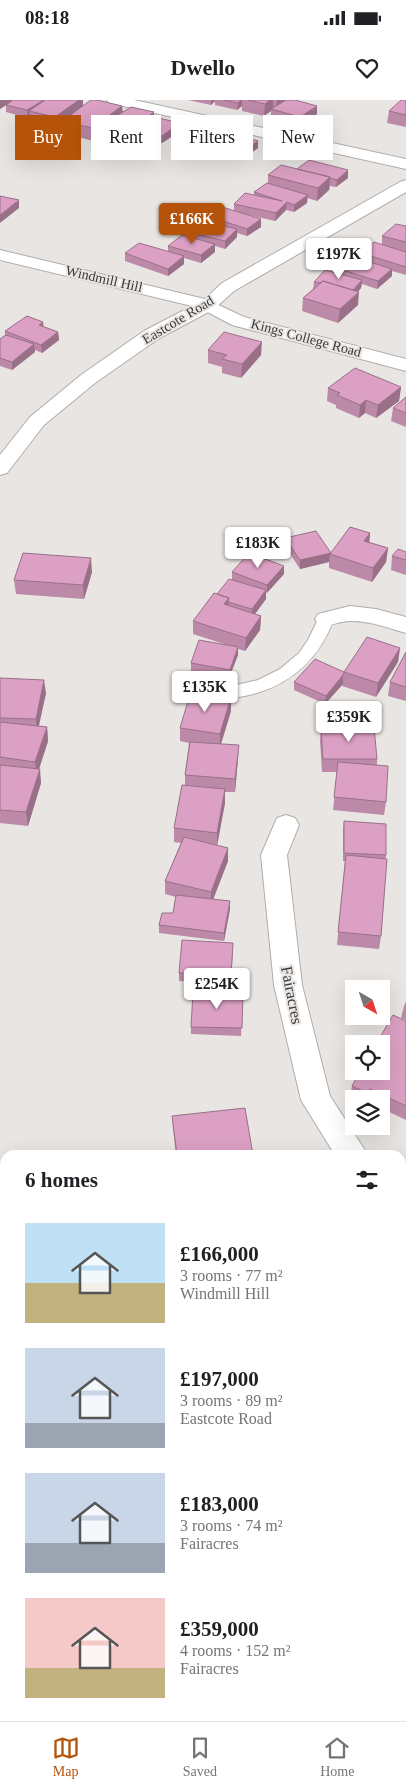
<!DOCTYPE html>
<meta charset="utf-8">
<style>
:root{--surface:#fff;--page:#f6f6f6;--text:#202124;--muted:#757577;--line:#e0e0e0;--accent:#b45309}
body{margin:0;font-family:Georgia,serif;background:var(--page);color:var(--text);height:100vh;display:flex;flex-direction:column;font-size:19px;white-space:nowrap}
*{box-sizing:border-box;margin:0}
p{font-size:16px;color:var(--muted)}
.icon{flex:none;width:28px;height:28px;fill:none;stroke:currentColor;stroke-width:2;stroke-linecap:round;stroke-linejoin:round}
.map{position:relative;flex:1;overflow:hidden}
.side{position:absolute;left:0px;top:1050px;width:406px;height:571px;display:flex;flex-direction:column;background:var(--surface);border-radius:15px 15px 0 0;box-shadow:0 5px 20px #0002}
.side>*{flex:none}
.banner{position:absolute;left:15px;top:15px;width:376px;height:45px;display:flex;gap:10px}
.needle{width:32px;rotate:141deg}
.buttons{position:absolute;left:345px;top:880px;display:grid;gap:10px}
.buttons a{display:grid;place-items:center;width:45px;height:45px;border-radius:0px;background:var(--surface);box-shadow:0 5px 20px #0002;font-size:25px}
.price{position:absolute;translate:-50% -42px;padding:0 11px;border-radius:5px;background:#fff;color:#222;font-size:16px;line-height:32px;filter:drop-shadow(0 1px 2px #0008)}
.price::after{content:'';position:absolute;left:50%;top:30px;width:15px;height:11px;margin-left:-8px;background:inherit;clip-path:polygon(0 0,100% 0,50% 100%)}
.price.on{background:var(--accent);color:#fff}
ul{padding:0;list-style:none}
li{display:flex;align-items:center;gap:15px;height:125px;padding:0 25px}
li span{display:grid;place-items:center;flex:none;width:140px;height:100px;border-radius:0px;color:#555}
li>.icon{margin-inline-start:auto}
span .icon{width:60px;height:60px;fill:#fffc;stroke-width:1}
li b{font-size:21px}
h2{display:flex;justify-content:space-between;align-items:center;height:60px;padding:0 25px;font-size:21px}
.tag{padding:0 18px;border-radius:0px;background:var(--surface);box-shadow:0 5px 20px #0002;font-size:18px;line-height:45px}
.tag.on{background:var(--accent);color:#fff}
.status{display:flex;justify-content:space-between;align-items:center;height:35px;padding:0 25px;background:var(--surface);direction:ltr}
.status svg{height:14px;fill:currentColor}
header{display:flex;justify-content:space-between;align-items:center;height:65px;padding:0 25px;background:var(--surface);font-size:22px;font-weight:800}
.tab-bar{display:flex;justify-content:space-around;align-items:center;height:70px;border-top:1px solid var(--line);background:var(--surface);font-size:14px;color:var(--muted)}
.tab-bar a{display:grid;justify-items:center;gap:2px}
.tab-bar .on{color:var(--accent)}
.map>svg:first-child{display:block}
</style>
<div class="status"><b>08:18</b><svg viewBox="0 0 49 12"><path d="M0 12V9h3v3zM5 12V6h3v6zM10 12V3h3v9zM15 12V0h3v12zM26 1h20v11H26zM47 4h2v5h-2z"/></svg></div>
<header><svg class="icon" aria-label="back" viewBox="0 0 24 24"><path d="M15 5l-7 7 7 7"/></svg>Dwello<svg class="icon" aria-label="heart" viewBox="0 0 24 24"><path d="M12 20l-8-8c-3-5 5-10 8-4 3-6 11-1 8 4z"/></svg></header>
<div class="map">
<svg width="406" height="1621" viewBox="0 0 406 1621">
<rect width="100%" height="100%" fill="#e8e5e2"/>
<g fill="none" stroke-linecap="round" stroke-linejoin="round">
<g stroke="#b0adab" stroke-width="2">
<path id="lane" d="M326,514L332,515L334,519C320,556 296,581 257,593C246,596 234,599 223,596L220,592L223,588L258,580L280,569L299,553L308,540L320,515Z"/>
</g>
<g stroke="#b0adab" stroke-width="2">
<path id="street" d="M107,0H134L406,59V69L114,4L109,3Z
M208,200L244,217L406,259V271L232,225L202,209L199,205L202,201Z
M350,506L376,509L406,517V533C388,528 371,521 352,521C340,520 330,528 318,524L315,519L318,514Z
M286,715L295,718L299,725L287,755L302,885L330,996L368,1055H335L301,1000L274,885L261,755L277,718Z
M401,1089H406V1119L401,1118Z"/>
</g>
<g stroke="#b0adab" stroke-width="2">
<path id="secondary" d="M406,80V92L234,191L214,209L158,239L95,283L44,325L7,373L0,375V355L30,317L81,275L144,231L192,206L0,160V150L205,199L222,183L400,82Z"/>
</g>
<use href="#lane" fill="#fff" fill-rule="evenodd"/>
<use href="#street" fill="#fff" fill-rule="evenodd"/>
<use href="#secondary" fill="#fff" fill-rule="evenodd"/>
</g>
<path fill="#bc8aa8" d="M0,0H83V6H122L123,12H154V21L180,23V31L162,43L141,37V35L130,43L112,38L105,44L96,41V38L93,41L63,33L62,25L56,29L30,23V17L28,18L6,12V5L0,9Z
M188,0H295L317,14L300,25L271,16V11L264,16L242,11V6L237,10L215,5V1L211,5Z
M406,0V27L387,23L389,11Z
M220,31V39L201,54L174,48V40Z
M214,44L258,48L241,60L214,52Z
M297,69L348,78L336,87L330,86L329,90L317,101L307,98V103L294,112L286,110L275,121L244,114L261,127L247,136L237,133V137L225,149L215,146V152L201,163L184,158V164L168,176L125,161V153L168,152V146L192,137V133L205,122V115L234,110V104L254,95V92L268,83V75Z
M406,126V175L392,171V176L377,189L362,184L361,188L358,192V205L338,223L302,211L303,198L313,189L314,182L336,173V168L360,159L361,153L382,145V136Z
M44,227L58,232L59,240L42,253L35,250V252L12,270L0,266V239L5,235V231Z
M208,250L261,255L241,278L222,273V267L208,263Z
M401,287L399,301L376,318L365,313L359,318L336,308V305L327,301L328,288Z
M406,297V327L391,321L393,308Z
M370,433L369,442L388,448L386,462L372,482L329,468V462L300,469L285,446V438L331,453Z
M406,452V475L391,470L392,456Z
M284,466V474L266,493V499L255,514L261,516L260,530L245,551L238,549V555L229,578L191,571V563L224,544L193,534V521L217,494L232,479V472Z
M92,472L84,499L16,494L14,480Z
M400,548L398,562L376,597L342,586L343,584L325,604L294,590V582L344,572Z
M406,552V601L388,596L390,582Z
M0,578L46,593L39,626L47,627L48,641L39,669L41,683L28,726L0,723Z
M231,611L221,644L238,659L235,692H225V703L217,745L228,761L213,799L230,801V809L224,841L159,833V825L173,813L176,797L165,794V781L181,743L174,742V728L185,685V675L189,643L180,641V628Z
M321,627L377,659V665L386,702L384,715L333,710L337,672H322L320,641Z
M344,721L386,755L381,836L379,849L337,845L345,761H343V729Z
M233,850L231,883L179,881V873Z
M243,893L241,936L191,934V927Z
M406,901V920L401,918L404,906Z
M406,921V1020L381,1008V999H354V1000L350,998L352,986Z
M172,1016L253,1055H176L173,1028Z
M5,1395V1486L0,1483V1403Z"/>
<path fill="#997088" d="M0,0H14L0,9Z
M44,0L52,2L29,11L30,17L28,18L27,10Z
M79,0H83V10L62,21V25L56,29L55,17Z
M211,0H215V1L211,5Z
M241,0H242V6L237,10L238,3Z
M270,0H273V9H271V11L264,16L265,4Z
M277,0H292L276,11Z
M122,6L123,18L112,27V38L105,44L104,31L95,29L96,38L93,41L92,28Z
M317,6V14L300,25V17Z
M154,12V25L140,30L141,35L130,43L129,30Z
M180,23V31L162,43V36Z
M220,31V39L201,54V47Z
M258,41V48L241,60V53Z
M348,70V78L336,87L337,80Z
M330,77L329,90L317,101L318,88Z
M308,95L307,103L294,112V105Z
M19,100V108L0,123V115Z
M287,102L286,110L275,121L276,113Z
M261,119V127L247,136V129Z
M237,129V137L225,149V141Z
M215,144V152L201,163V155Z
M184,156V164L168,176V169Z
M392,169V176L377,189L378,181Z
M362,180L361,188L350,200L351,192Z
M359,192L358,205L338,223L340,209Z
M43,222L44,230L39,225Z
M58,232L59,240L42,253L41,245Z
M262,242L261,255L241,278L242,264Z
M34,244L35,252L12,270V262Z
M401,287L399,301L376,318L378,305Z
M366,300L365,313L359,318L360,305Z
M370,433L369,447L364,441Z
M388,448L386,462L372,482L373,468Z
M331,453L330,454L329,462L300,469V460Z
M91,458L92,472L84,499L83,485Z
M284,466V474L267,493V485Z
M266,490V499L252,518V509Z
M229,498L228,512L224,504Z
M261,516L260,530L245,551L246,538Z
M238,547V555L229,578L230,570Z
M400,548L398,562L376,597L378,583Z
M343,575V584L325,604L326,596Z
M44,580L46,593L37,633L36,619Z
M231,597V611L220,647V634Z
M47,627L48,641L37,675L35,662Z
M239,645L238,659L235,692V679Z
M40,669L41,683L28,726L26,712Z
M225,689V703L217,746V733Z
M228,748V761L211,805V792Z
M230,801V809L224,841V833Z
M370,989L368,999H367V993Z
M5,1288V1302L0,1310V1296Z
M5,1331V1346L0,1356V1341Z"/>
<path fill="#dba0c3" stroke="#997088" d="M13,0H44L27,10L6,5Z
M45,0H79L55,17L29,11Z
M91,0H97L122,6L92,28L62,21Z
M224,0H241L238,3Z
M248,0H270L265,4Z
M286,0H295L317,6L300,17L271,9Z
M401,0H406V15L389,11Z
M131,7L154,12L129,30L112,26L104,31L95,29Z
M159,18L180,23L162,36L140,30Z
M193,25L220,31L201,47L174,40Z
M231,33L258,41L241,53L214,44Z
M309,60L348,70L337,80L330,78V77L297,69Z
M281,65L330,77L318,88L268,75Z
M267,83L308,95L294,105L287,102L276,113L234,104L245,93L282,101L254,92Z
M0,96L19,100L0,115Z
M219,106L261,119L247,129L205,115Z
M205,122L237,129L225,141L192,133Z
M396,124L406,126V142L382,136Z
M182,135L215,144L201,155L168,146Z
M374,142L406,152V167L361,153Z
M139,143L184,156L168,169L125,153Z
M351,156L392,169L378,181L336,168Z
M325,170L362,180L353,190L323,181L320,183L314,182Z
M323,181L359,192L340,209L303,198Z
M27,216L43,222L39,225L58,232L41,245L5,231Z
M224,232L262,242L242,264L222,259L227,255L208,250Z
M6,235L34,244L12,262L0,258V239Z
M355,268L401,287L378,305L366,300L360,305L337,295L340,293L328,288Z
M406,297V313L393,308Z
M350,427L370,433L364,441L388,448L373,468L330,454Z
M316,431L331,453L300,460L285,438Z
M398,449L406,452V460L392,456Z
M23,453L91,458L83,485L14,480Z
M249,453L284,466L267,485L232,472Z
M229,479L266,490L252,509L228,502L229,498L217,494Z
M214,493L229,498L224,504L261,516L246,538L193,521Z
M367,537L400,548L378,583L344,572Z
M199,540L238,547L230,570L191,563Z
M406,552V587L390,582Z
M315,559L344,572L343,575L326,596L294,582Z
M0,578L44,580L36,619L0,618Z
M191,591L231,597L220,634L180,628Z
M0,622L47,627L35,662L0,657Z
M321,627H374L377,659H323Z
M190,642L239,645L235,679L185,675Z
M338,662L388,666L386,702L334,697Z
M0,665L40,669L26,712L0,710Z
M182,685L225,689L217,733L174,728Z
M344,721L386,724V755L344,753Z
M184,737L228,748L211,792L165,781Z
M346,755L387,759L381,836L338,832Z
M176,795L230,801L224,833L159,825L162,813H173Z
M182,840L233,843L231,875L179,873Z
M193,892L243,893L242,928L191,927Z
M393,915L406,921V1006L370,989L367,993L352,986L360,971H381V944H376Z
M245,1008L253,1055H177L172,1016Z
M0,1213L5,1215V1288L0,1296Z
M0,1327L5,1329V1331L0,1341Z
M4,1395H5V1480L0,1477V1403Z"/>
<g text-anchor="middle" dominant-baseline="central" stroke-width="4" stroke-linejoin="round" paint-order="stroke">
<g font-size="14" fill="#3a3938" stroke="#e8e5e2">
<text transform="translate(104 179) rotate(13)">Windmill Hill</text>
<text transform="translate(178 220) rotate(-31)">Eastcote Road</text>
<text transform="translate(306 238) rotate(15)">Kings College Road</text>
</g>
<g font-size="16" fill="#3a3938" stroke="#e8e5e2">
<text transform="translate(292 895) rotate(79)">Fairacres</text>
</g>
</g>
</svg>
<div class="buttons">
<a><svg class="needle" viewBox="-14 -14 28 28"><path d="M0-13l5 13h-10z" fill="#e53935"/><path d="M0 13l5-13h-10z" fill="#757577"/></svg></a>
<a><svg class="icon" aria-label="locate" viewBox="0 0 24 24"><circle cx="12" cy="12" r="6"/><path d="M12 2v4M12 18v4M2 12h4M18 12h4"/></svg></a>
<a><svg class="icon" aria-label="layers" viewBox="0 0 24 24"><path d="M12 4l9 5-9 5-9-5zM3 14l9 5 9-5"/></svg></a>
</div>
<b class="price on" style="left:192px;top:145px">£166K</b>
<b class="price" style="left:339px;top:180px">£197K</b>
<b class="price" style="left:258px;top:469px">£183K</b>
<b class="price" style="left:205px;top:613px">£135K</b>
<b class="price" style="left:349px;top:643px">£359K</b>
<b class="price" style="left:217px;top:910px">£254K</b>
<div class="banner">
<a class="tag on">Buy</a>
<a class="tag">Rent</a>
<a class="tag">Filters</a>
<a class="tag">New</a>
</div>
<section class="side">
<h2>6 homes<svg class="icon" aria-label="filters" viewBox="0 0 24 24"><path d="M4 7h16M4 17h16"/><circle cx="9" cy="7" r="2"/><circle cx="15" cy="17" r="2"/></svg></h2>
<ul>
<li><span style="background:linear-gradient(#bfe0f5 60%,#c2b280 0)"><svg class="icon" aria-label="home" viewBox="0 0 24 24"><path d="M3 11l9-7 9 7M6 9v11h12V9"/></svg></span><div><b>£166,000</b><p>3 rooms · 77 m²</p><p>Windmill Hill</p></div></li>
<li><span style="background:linear-gradient(#c9d6e8 75%,#9aa5b1 0)"><svg class="icon" aria-label="home" viewBox="0 0 24 24"><path d="M3 11l9-7 9 7M6 9v11h12V9"/></svg></span><div><b>£197,000</b><p>3 rooms · 89 m²</p><p>Eastcote Road</p></div></li>
<li><span style="background:linear-gradient(#c9d6e8 70%,#9aa5b1 0)"><svg class="icon" aria-label="home" viewBox="0 0 24 24"><path d="M3 11l9-7 9 7M6 9v11h12V9"/></svg></span><div><b>£183,000</b><p>3 rooms · 74 m²</p><p>Fairacres</p></div></li>
<li><span style="background:linear-gradient(#f6c9c9 70%,#c2b280 0)"><svg class="icon" aria-label="home" viewBox="0 0 24 24"><path d="M3 11l9-7 9 7M6 9v11h12V9"/></svg></span><div><b>£359,000</b><p>4 rooms · 152 m²</p><p>Fairacres</p></div></li>
</ul>
</section>
</div>
<nav class="tab-bar">
<a class="on"><svg class="icon" aria-label="map" viewBox="0 0 24 24"><path d="M3 6l6-2 6 2 6-2v14l-6 2-6-2-6 2zM9 4v14M15 6v14"/></svg>Map</a>
<a><svg class="icon" aria-label="saved" viewBox="0 0 24 24"><path d="M7 4h10v16l-5-4-5 4z"/></svg>Saved</a>
<a><svg class="icon" aria-label="home" viewBox="0 0 24 24"><path d="M3 11l9-7 9 7M6 9v11h12V9"/></svg>Home</a>
</nav>
